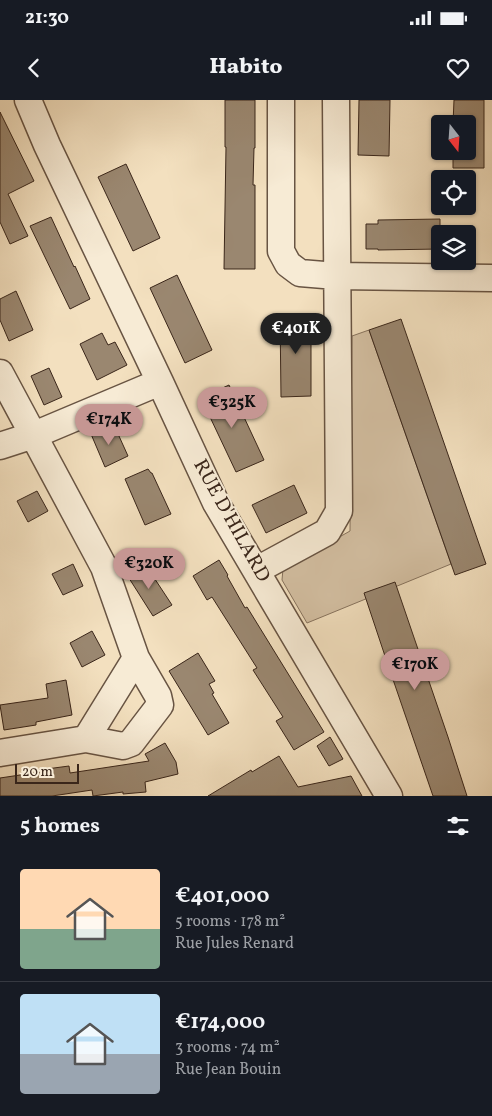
<!DOCTYPE html>
<meta charset="utf-8">
<style>
:root{--surface:#171b24;--page:#20242c;--text:#f1f3f6;--muted:#9ea1a6;--line:#363941;--accent:#c59692}
body{margin:0;font-family:Vollkorn,serif;background:var(--page);color:var(--text);height:100vh;display:flex;flex-direction:column;font-size:19px;white-space:nowrap}
*{box-sizing:border-box;margin:0}
p{font-size:16px;color:var(--muted)}
.icon{flex:none;width:28px;height:28px;fill:none;stroke:currentColor;stroke-width:2;stroke-linecap:round;stroke-linejoin:round}
.map{position:relative;height:696px;overflow:hidden}
.panel{display:flex;flex-direction:column;background:var(--surface);flex:1}
.panel>*{flex:none}
.needle{width:32px;rotate:163deg}
.buttons{position:absolute;left:431px;top:15px;display:grid;gap:10px}
.buttons a{display:grid;place-items:center;width:45px;height:45px;border-radius:5px;background:var(--surface);box-shadow:0 1px 4px #0004;font-size:25px}
.scale{position:absolute;left:15px;bottom:12px;width:64px;box-sizing:border-box;padding-left:5px;border:2px solid #3a261a;border-top:0;font-size:14px;line-height:18px;white-space:nowrap;color:#3a261a;-webkit-text-stroke:4px #f7ebd5;paint-order:stroke}
.price{position:absolute;translate:-50% -42px;padding:0 11px;border-radius:18px;background:var(--accent);color:#111;font-size:16px;line-height:32px;filter:drop-shadow(0 1px 2px #0008)}
.price::after{content:'';position:absolute;left:50%;top:30px;width:15px;height:11px;margin-left:-8px;background:inherit;clip-path:polygon(0 0,100% 0,50% 100%)}
.price.on{background:#222;color:#fff}
ul{padding:0;list-style:none}
li{display:flex;align-items:center;gap:15px;height:125px;padding:0 20px}
li+li{border-top:1px solid var(--line)}
li span{display:grid;place-items:center;flex:none;width:140px;height:100px;border-radius:5px;color:#555}
li>.icon{margin-inline-start:auto}
span .icon{width:60px;height:60px;fill:#fffc;stroke-width:1}
li b{font-size:21px}
h2{display:flex;justify-content:space-between;align-items:center;height:60px;padding:0 20px;font-size:21px}
.status{display:flex;justify-content:space-between;align-items:center;height:35px;padding:0 25px;background:var(--surface);direction:ltr}
.status svg{height:14px;fill:currentColor}
header{display:flex;justify-content:space-between;align-items:center;height:65px;padding:0 20px;background:var(--surface);font-size:22px;font-weight:800}
.map>svg:first-child{display:block}
</style>
<div class="status"><b>21:30</b><svg viewBox="0 0 49 12"><path d="M0 12V9h3v3zM5 12V6h3v6zM10 12V3h3v9zM15 12V0h3v12zM26 1h20v11H26zM47 4h2v5h-2z"/></svg></div>
<header><svg class="icon" aria-label="back" viewBox="0 0 24 24"><path d="M15 5l-7 7 7 7"/></svg>Habito<svg class="icon" aria-label="heart" viewBox="0 0 24 24"><path d="M12 20l-8-8c-3-5 5-10 8-4 3-6 11-1 8 4z"/></svg></header>
<div class="map">
<svg width="492" height="696" viewBox="0 0 492 696">
<rect width="100%" height="100%" fill="#f3e0bf"/>
<filter id="stains"><feTurbulence type="fractalNoise" baseFrequency=".004" numOctaves="4"/><feColorMatrix values="0 0 0 0 .2 0 0 0 0 .09 0 0 0 0 .02 0 0 0 .5 -.17"/></filter>
<radialGradient id="worn" r=".72"><stop offset=".6" stop-color="#630" stop-opacity="0"/><stop offset="1" stop-color="#630" stop-opacity=".3"/></radialGradient>
<path fill="#d4c0a3" stroke="#87735e" d="M369,230L451,464L307,523L282,480L283,469L350,431L352,236Z"/>
<path fill="#9a8770" stroke="#3a261a" d="M225,0H255V48H254L253,85H255V169H224L226,47H225Z
M359,0H390L389,56L358,55Z
M454,0H484V68H453V51H468V24H453Z
M0,12L34,81L8,94L28,136L10,144L0,122Z
M126,64L160,138L133,151L98,77Z
M51,117L74,167L75,166L90,199L70,209L30,126Z
M440,119V149L378,150V149H366V124H378V120Z
M177,175L212,250L185,263L150,188Z
M16,191L33,230L9,241L0,220V199Z
M280,214H311V296L281,297Z
M401,219L486,464L455,475L369,230Z
M102,233L108,245L115,242L127,265L97,280L80,244Z
M49,268L62,297L44,305L31,276Z
M229,285L264,360L236,372L201,298Z
M114,325L128,356L105,367L91,334Z
M148,369L151,373H152L171,414L145,425L125,379Z
M294,385L307,413L266,433L252,405Z
M37,391L48,411L28,422L17,401Z
M219,460L228,475L227,476L245,508L247,507L324,632L294,650L276,621L283,617L253,570L257,568L212,497L207,500L193,476Z
M73,464L83,486L63,495L52,474Z
M145,464L172,505L153,516L127,475Z
M395,482L448,637L467,696H433L387,562L364,493Z
M92,531L105,555L82,567L70,543Z
M198,553L215,581L209,584L214,593L212,594L229,623L208,635L169,571Z
M66,580L72,615L36,622V625L4,630L0,605L48,598L46,584Z
M330,637L343,659L329,666L317,646Z
M165,643L176,662L178,674L145,682L146,692L123,694V692L93,696L92,690L52,696H0V678L40,672L39,670L69,666L70,673L149,661L145,654Z
M279,656L298,687L351,676L362,696H208L251,670L252,672Z"/>
<g fill="none" stroke-linecap="round" stroke-linejoin="round">
<g stroke="#685443" stroke-width="29">
<path id="minor" d="M28,0L47,45L160,282L216,403L389,696
M281,0V151L288,164L300,173L336,176L492,178
M0,273L104,467L136,558L158,596L160,605L131,643L123,646L86,639L136,558
M0,346L34,335L160,282
M257,470L327,432L339,411L336,0
M0,653L86,639"/>
</g>
<use href="#minor" stroke="#f7ebd5" stroke-width="26"/>
</g>
<g text-anchor="middle" dominant-baseline="central" stroke-width="4" stroke-linejoin="round" paint-order="stroke">
<g font-size="20" fill="#3a261a" stroke="#f7ebd5">
<text transform="translate(231 421) rotate(61)">RUE D'HILARD</text>
</g>
</g>
<rect width="100%" height="100%" filter="url(#stains)"/>
<rect width="100%" height="100%" fill="url(#worn)"/>
</svg>
<div class="buttons">
<a><svg class="needle" viewBox="-14 -14 28 28"><path d="M0-13l5 13h-10z" fill="#e53935"/><path d="M0 13l5-13h-10z" fill="#9ea1a6"/></svg></a>
<a><svg class="icon" aria-label="locate" viewBox="0 0 24 24"><circle cx="12" cy="12" r="6"/><path d="M12 2v4M12 18v4M2 12h4M18 12h4"/></svg></a>
<a><svg class="icon" aria-label="layers" viewBox="0 0 24 24"><path d="M12 4l9 5-9 5-9-5zM3 14l9 5 9-5"/></svg></a>
</div>
<div class="scale">20 m</div>
<b class="price on" style="left:296px;top:255px">€401K</b>
<b class="price" style="left:232px;top:329px">€325K</b>
<b class="price" style="left:109px;top:346px">€174K</b>
<b class="price" style="left:149px;top:490px">€320K</b>
<b class="price" style="left:415px;top:591px">€170K</b>
</div>
<section class="panel">
<h2>5 homes<svg class="icon" aria-label="filters" viewBox="0 0 24 24"><path d="M4 7h16M4 17h16"/><circle cx="9" cy="7" r="2"/><circle cx="15" cy="17" r="2"/></svg></h2>
<ul>
<li><span style="background:linear-gradient(#ffd9b3 60%,#7fa58c 0)"><svg class="icon" aria-label="home" viewBox="0 0 24 24"><path d="M3 11l9-7 9 7M6 9v11h12V9"/></svg></span><div><b>€401,000</b><p>5 rooms · 178 m²</p><p>Rue Jules Renard</p></div></li>
<li><span style="background:linear-gradient(#bfe0f5 60%,#9aa5b1 0)"><svg class="icon" aria-label="home" viewBox="0 0 24 24"><path d="M3 11l9-7 9 7M6 9v11h12V9"/></svg></span><div><b>€174,000</b><p>3 rooms · 74 m²</p><p>Rue Jean Bouin</p></div></li>
</ul>
</section>
